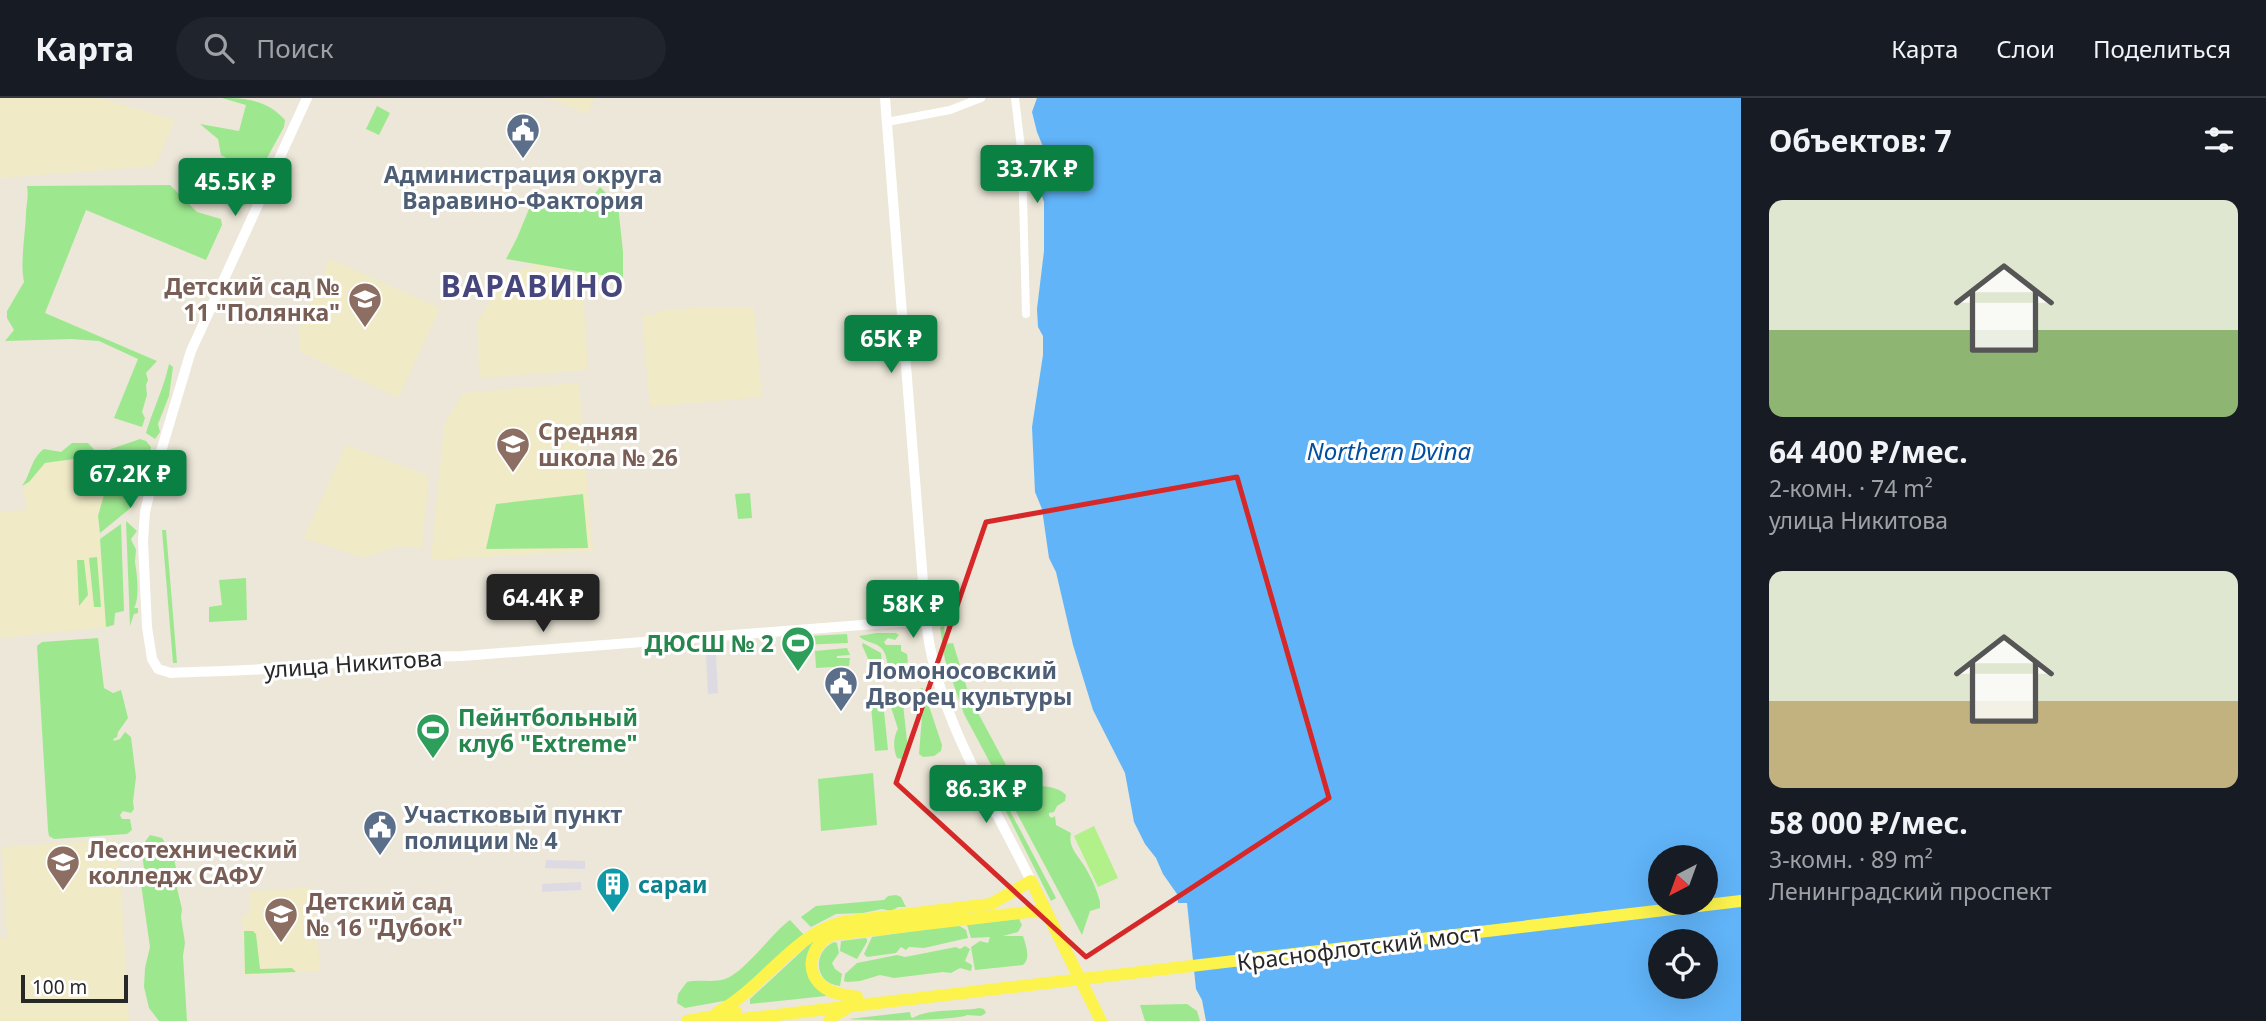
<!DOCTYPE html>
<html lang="ru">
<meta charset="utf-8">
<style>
:root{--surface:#171b24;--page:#20242c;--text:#f1f3f6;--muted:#9ea1a6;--line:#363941;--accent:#0b8043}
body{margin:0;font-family:"Noto Sans",sans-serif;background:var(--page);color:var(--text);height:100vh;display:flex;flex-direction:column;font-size:26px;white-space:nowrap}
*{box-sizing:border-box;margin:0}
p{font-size:23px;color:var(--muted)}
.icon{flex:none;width:38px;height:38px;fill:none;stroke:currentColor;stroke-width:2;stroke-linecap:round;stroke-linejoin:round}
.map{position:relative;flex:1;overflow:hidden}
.side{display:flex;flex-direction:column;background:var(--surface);width:525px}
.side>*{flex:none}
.needle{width:46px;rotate:221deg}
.fabs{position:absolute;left:1648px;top:747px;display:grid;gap:14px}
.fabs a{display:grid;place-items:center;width:70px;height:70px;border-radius:50%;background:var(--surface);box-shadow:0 7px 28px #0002;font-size:35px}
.scale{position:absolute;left:21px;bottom:18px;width:107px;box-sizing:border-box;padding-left:7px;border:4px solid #282828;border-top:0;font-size:19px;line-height:24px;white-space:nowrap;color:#282828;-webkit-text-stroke:5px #fff;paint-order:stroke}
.price{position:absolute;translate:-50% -60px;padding:0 16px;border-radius:7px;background:var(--accent);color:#fff;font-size:23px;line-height:46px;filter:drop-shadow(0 2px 4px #0008)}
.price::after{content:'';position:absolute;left:50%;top:42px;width:21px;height:16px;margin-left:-10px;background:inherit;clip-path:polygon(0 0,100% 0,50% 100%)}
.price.active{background:#222;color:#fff}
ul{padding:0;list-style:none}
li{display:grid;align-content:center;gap:14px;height:371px;padding:0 28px}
li span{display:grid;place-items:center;height:217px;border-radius:14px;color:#555}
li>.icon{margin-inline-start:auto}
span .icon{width:126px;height:126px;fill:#fffc;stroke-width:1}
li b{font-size:30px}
h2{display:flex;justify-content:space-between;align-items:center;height:84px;padding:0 28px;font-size:30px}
header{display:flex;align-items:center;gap:42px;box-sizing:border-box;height:98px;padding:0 35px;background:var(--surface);border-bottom:2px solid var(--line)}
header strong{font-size:33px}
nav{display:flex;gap:38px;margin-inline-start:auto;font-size:24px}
.search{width:490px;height:63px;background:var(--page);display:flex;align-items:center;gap:18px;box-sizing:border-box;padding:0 24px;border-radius:38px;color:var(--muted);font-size:26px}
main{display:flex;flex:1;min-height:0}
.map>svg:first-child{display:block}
</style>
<header>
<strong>Карта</strong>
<div class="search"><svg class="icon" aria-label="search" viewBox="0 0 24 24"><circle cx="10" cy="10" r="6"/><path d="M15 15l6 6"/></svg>Поиск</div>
<nav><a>Карта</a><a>Слои</a><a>Поделиться</a></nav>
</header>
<main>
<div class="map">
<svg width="1741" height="923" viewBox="0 0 1741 923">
<rect width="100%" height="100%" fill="#ece7d8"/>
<path fill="#dedae4" d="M706,557H716L718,595L708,596Z
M546,762L585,763V771L545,770Z
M581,784V792L542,794V786Z"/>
<path fill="#f0eac6" d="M0,0H99L175,22L155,68L0,80Z
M549,0H595L587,16Z
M561,156L570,178L582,180L588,272L479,280L478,222L509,177Z
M330,161L440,210L398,300L299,253V228Z
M754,209L762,299L650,309L642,218H655L656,213L692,210Z
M579,285L593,453L431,462L444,327L463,295Z
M346,347L429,378L422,451L396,448L364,460L304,440Z
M105,360L106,386L98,418L106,529L0,540V414L27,412L23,390L40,364Z
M118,742L129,923H0V840L7,839L2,749Z
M314,789L320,873L244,878L242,818L250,816L249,794Z"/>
<path fill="#9de88f" d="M222,0C247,0 267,2 285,22L284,29L262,69C249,75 233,63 221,57L218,41L200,26L239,33L246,7Z
M377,8L390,15L379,37L366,31Z
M227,71H235L254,80L257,90L249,105L239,109L219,100C213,89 217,78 227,71Z
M170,87L197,114L221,121L222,127L206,162L86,112L45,215L157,263L146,275L148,282L146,287L147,297L142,314L145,320L142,329L114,320L138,261L99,243L71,241L5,243L14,232L7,220V213L24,184C20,165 25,138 26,117C26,106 29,99 27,88Z
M600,89L618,107L623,154V181L506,161L517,140L536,94L580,115Z
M169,266L173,269L169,298L158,326L160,334L155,341L146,335C153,311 164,290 169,266Z
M140,341L146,343L151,349L150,356L146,362L141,355L135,361L106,364L95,358L45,365L29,384L22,388C31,376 31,360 44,351L61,354L72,345H88L98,356L102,357L111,351Z
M114,366L140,367L143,369L139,390L111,368Z
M111,372L137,392L133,408L100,435L98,418Z
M750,395L752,420L738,421L735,396Z
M583,396L588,450L486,451L496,406Z
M126,423L137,433L131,441C132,445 135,448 136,452C136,453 135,463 135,464C137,476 140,500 134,510H138V515L134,516L130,528Z
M121,426L124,513L115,515L114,527L106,529L100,441Z
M162,432H166L177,565H173Z
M97,459L101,509H94L89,460Z
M77,462H84L88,497L79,508Z
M246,480L247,522L209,524V509L222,507L219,482Z
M944,528L946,546L953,545L970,600L1020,693C1029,685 1057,687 1066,697L1065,703L1057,708L1054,714L1049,715V718L1052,720L1055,718L1056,727L1071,735C1068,748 1076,755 1083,766C1090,776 1097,792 1100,804V810L1090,813L1082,837L964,616L945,562L940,529Z
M877,535H896L899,537L895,542L888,540L884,544L886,547H901V553L907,556L908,564L901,568L900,576L895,577C885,570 889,561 883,552C877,543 866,546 859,538Z
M847,536L848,545L800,547V554H795L791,551V539Z
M98,540L104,590L113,595L121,592L128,620L118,634L117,639L113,641L114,643L120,641L125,634L131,639L136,679L133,704L134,711L131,715L123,713L120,717L122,721H130L132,732L127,736L54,741L49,738L48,732L37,548L42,544Z
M863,545L881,555L883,580H874L868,575L869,563L862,547Z
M847,550L850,557L837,558V560H850L849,568L816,570L815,553Z
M923,590L942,647L941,653L934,658L923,659L919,656L923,605L919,591Z
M893,599L901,601L903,606L908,652L902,661L897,660C893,650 893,640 898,631L889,603Z
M883,603L888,652L875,653L871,608L873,605Z
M983,668L988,671L1056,800L1051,803Z
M873,675L877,727L821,733L818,681Z
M150,737L162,740L173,757L177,774L176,786L182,811L181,819L185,845L183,858L187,923H159L149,910L144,889L145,870L150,849L140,779L144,770L141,749Z
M896,797L901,799L906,809H898L891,813L882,811L863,815L836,816L811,829L801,819L816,808L884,802L888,798Z
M1019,821L1022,827L1018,834L1003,838H1023C1026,848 1031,860 1023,867L975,872L971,849L980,843L988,845L990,839L971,840L967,827Z
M790,822L804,837L729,902L685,910L677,905L678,896L687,884C699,881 713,885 725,881C745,874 770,837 790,822Z
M958,827L966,832L968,840L924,850L909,849L906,852L901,849L896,855L867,859L864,856L872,839Z
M244,833H253L256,836L260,871L292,870L296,874L245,876Z
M817,839L810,852L826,898L750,906V901Z
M865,840L867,841V844L857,861L840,853L841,843Z
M834,844L837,845L839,855L832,865L835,871L842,876L840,888C814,886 812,854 834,844Z
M965,848L970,851L965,863L972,867L971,873L960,870L951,875L943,874L894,880L880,877L860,883L847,884L844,883L845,876L857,865L897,857L905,859L956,849L960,851Z
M1187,906L1197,913L1200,923H1145L1140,907Z
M979,910L984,911L986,915L981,918L967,917C957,923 861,923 849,921L910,914L911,919L913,920C929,910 959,914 979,910Z"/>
<path fill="#b2f18a" d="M1094,728L1118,780L1098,789L1074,738Z"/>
<path fill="#61b4f8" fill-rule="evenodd" d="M1037,0H1741V923H1206L1202,902L1196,891L1187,805H1178L1177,796L1163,776L1156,760L1145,746L1134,724L1125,675L1093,612L1073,547L1056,474L1049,460L1042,411L1035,394L1032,329L1043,257V238L1038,229L1037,211L1044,153V104L1040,92L1046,56L1037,34L1032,14ZM1661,760H1706V805H1661ZM1661,844H1706V889H1661Z"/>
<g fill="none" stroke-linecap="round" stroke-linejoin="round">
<path stroke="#fff" stroke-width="8" d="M1015,0L1022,58L1026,216
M887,24L950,12L981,0"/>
<path stroke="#fff" stroke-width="10" d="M307,0L191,253L153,380L145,414L143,443L147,529L152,561L158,571L171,575C202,573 233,574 263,571C329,566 396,559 462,558L926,522"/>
<path stroke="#fff" stroke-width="10" d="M885,0L926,522C935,615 991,701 1031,783"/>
<path stroke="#fcf34d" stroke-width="12" d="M857,899C847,897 835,897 825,890C803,875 810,849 831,837L1046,812
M718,914C763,890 794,835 843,824L991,806L1031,783L1101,923
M687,923L736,914
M726,923L1741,803
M829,923L835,917L846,911"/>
</g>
<path fill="none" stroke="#d62828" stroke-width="5" stroke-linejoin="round" d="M1237,379L1329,700L1086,859L896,685L986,424Z"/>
<defs>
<g id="civic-pin" transform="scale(1.75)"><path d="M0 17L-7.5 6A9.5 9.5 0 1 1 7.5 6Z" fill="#5c6f8a" stroke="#fff"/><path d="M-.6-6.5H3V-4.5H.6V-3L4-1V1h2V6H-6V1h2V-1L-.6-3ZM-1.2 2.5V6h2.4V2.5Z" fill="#fff"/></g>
<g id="school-pin" transform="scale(1.75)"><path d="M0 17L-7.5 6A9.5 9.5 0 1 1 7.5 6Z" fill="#8d6e63" stroke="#fff"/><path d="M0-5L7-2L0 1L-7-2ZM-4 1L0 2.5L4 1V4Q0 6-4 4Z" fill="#fff"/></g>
<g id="stadium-pin" transform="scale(1.75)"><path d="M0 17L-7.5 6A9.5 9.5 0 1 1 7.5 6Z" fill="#2e9e5b" stroke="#fff"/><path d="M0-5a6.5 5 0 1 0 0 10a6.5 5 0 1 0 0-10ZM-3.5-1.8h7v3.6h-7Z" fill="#fff"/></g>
<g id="university-pin" transform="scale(1.75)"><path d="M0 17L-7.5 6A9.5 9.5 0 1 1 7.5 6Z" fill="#8d6e63" stroke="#fff"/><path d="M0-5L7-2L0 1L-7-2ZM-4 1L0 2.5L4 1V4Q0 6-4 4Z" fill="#fff"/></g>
<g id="building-pin" transform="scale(1.75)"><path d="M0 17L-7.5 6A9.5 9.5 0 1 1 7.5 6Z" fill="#0f9aa8" stroke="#fff"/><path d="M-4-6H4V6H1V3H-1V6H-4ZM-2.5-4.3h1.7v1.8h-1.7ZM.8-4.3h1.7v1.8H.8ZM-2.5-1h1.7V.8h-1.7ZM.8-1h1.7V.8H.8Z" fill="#fff"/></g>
</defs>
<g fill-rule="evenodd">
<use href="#civic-pin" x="523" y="32"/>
<use href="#school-pin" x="365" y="201"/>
<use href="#school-pin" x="513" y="346"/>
<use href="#stadium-pin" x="798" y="545"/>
<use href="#civic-pin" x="841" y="585"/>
<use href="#stadium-pin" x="433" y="632"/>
<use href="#civic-pin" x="380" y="729"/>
<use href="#university-pin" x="63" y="764"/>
<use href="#building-pin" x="613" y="786"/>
<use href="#school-pin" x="281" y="816"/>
</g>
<g text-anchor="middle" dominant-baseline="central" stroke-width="6" stroke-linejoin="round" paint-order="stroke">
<g font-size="23" font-weight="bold" fill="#4e5e75" stroke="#fff" text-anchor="start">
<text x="523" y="76" text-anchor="middle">Администрация округа<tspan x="523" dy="26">Варавино-Фактория</tspan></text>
<text x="866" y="572">Ломоносовский<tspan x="866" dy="26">Дворец культуры</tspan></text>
<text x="404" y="716">Участковый пункт<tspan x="404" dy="26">полиции № 4</tspan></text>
</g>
<g font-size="23" font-weight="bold" fill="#785e54" stroke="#fff" text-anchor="start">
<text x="340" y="188" text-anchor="end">Детский сад №<tspan x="340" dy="26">11 "Полянка"</tspan></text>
<text x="538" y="333">Средняя<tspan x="538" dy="26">школа № 26</tspan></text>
<text x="88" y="751">Лесотехнический<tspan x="88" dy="26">колледж САФУ</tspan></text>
<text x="306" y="803">Детский сад<tspan x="306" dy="26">№ 16 "Дубок"</tspan></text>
</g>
<g font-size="23" font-weight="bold" fill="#27864d" stroke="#fff" text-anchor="end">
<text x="774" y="545">ДЮСШ № 2</text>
<text x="458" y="619" text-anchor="start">Пейнтбольный<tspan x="458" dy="26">клуб "Extreme"</tspan></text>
</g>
<g font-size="23" fill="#282828" stroke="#fff">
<text transform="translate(353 565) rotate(-4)">улица Никитова</text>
<text transform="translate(1359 849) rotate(-7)">Краснофлотский мост</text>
</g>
<g font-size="23" font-weight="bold" fill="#0d838f" stroke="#fff" text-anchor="start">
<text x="638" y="786">сараи</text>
</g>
<g font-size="24" font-style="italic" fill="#024ea2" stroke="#fff">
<text x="1389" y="352">Northern Dvina</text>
</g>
<g font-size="30" font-weight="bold" letter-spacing="2" fill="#46457c" stroke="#fff">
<text x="533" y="187">ВАРАВИНО</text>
</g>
</g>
</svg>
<div class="fabs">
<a><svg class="needle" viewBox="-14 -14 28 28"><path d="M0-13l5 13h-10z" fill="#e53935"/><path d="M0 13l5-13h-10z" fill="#9ea1a6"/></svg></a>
<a><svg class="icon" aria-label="locate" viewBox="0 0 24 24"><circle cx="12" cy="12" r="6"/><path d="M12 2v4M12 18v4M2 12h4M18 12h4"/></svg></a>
</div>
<div class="scale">100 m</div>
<b class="price" style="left:1037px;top:107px">33.7K ₽</b>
<b class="price" style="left:235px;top:120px">45.5K ₽</b>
<b class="price" style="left:891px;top:277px">65K ₽</b>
<b class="price" style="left:130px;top:412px">67.2K ₽</b>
<b class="price active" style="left:543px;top:536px">64.4K ₽</b>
<b class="price" style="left:913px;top:542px">58K ₽</b>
<b class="price" style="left:986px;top:727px">86.3K ₽</b>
</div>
<section class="side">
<h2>Объектов: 7<svg class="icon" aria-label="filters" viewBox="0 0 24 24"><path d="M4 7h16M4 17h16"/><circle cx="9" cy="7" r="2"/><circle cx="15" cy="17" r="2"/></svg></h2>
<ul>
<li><span style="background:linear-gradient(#dfe7d0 60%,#8fb573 0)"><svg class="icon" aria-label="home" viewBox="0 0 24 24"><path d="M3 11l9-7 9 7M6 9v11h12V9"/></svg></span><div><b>64 400 ₽/мес.</b><p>2-комн. · 74 m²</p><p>улица Никитова</p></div></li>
<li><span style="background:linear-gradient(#dfe7d0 60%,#c2b280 0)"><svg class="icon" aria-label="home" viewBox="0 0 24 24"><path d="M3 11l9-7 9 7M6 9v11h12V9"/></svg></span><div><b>58 000 ₽/мес.</b><p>3-комн. · 89 m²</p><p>Ленинградский проспект</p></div></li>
</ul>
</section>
</main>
